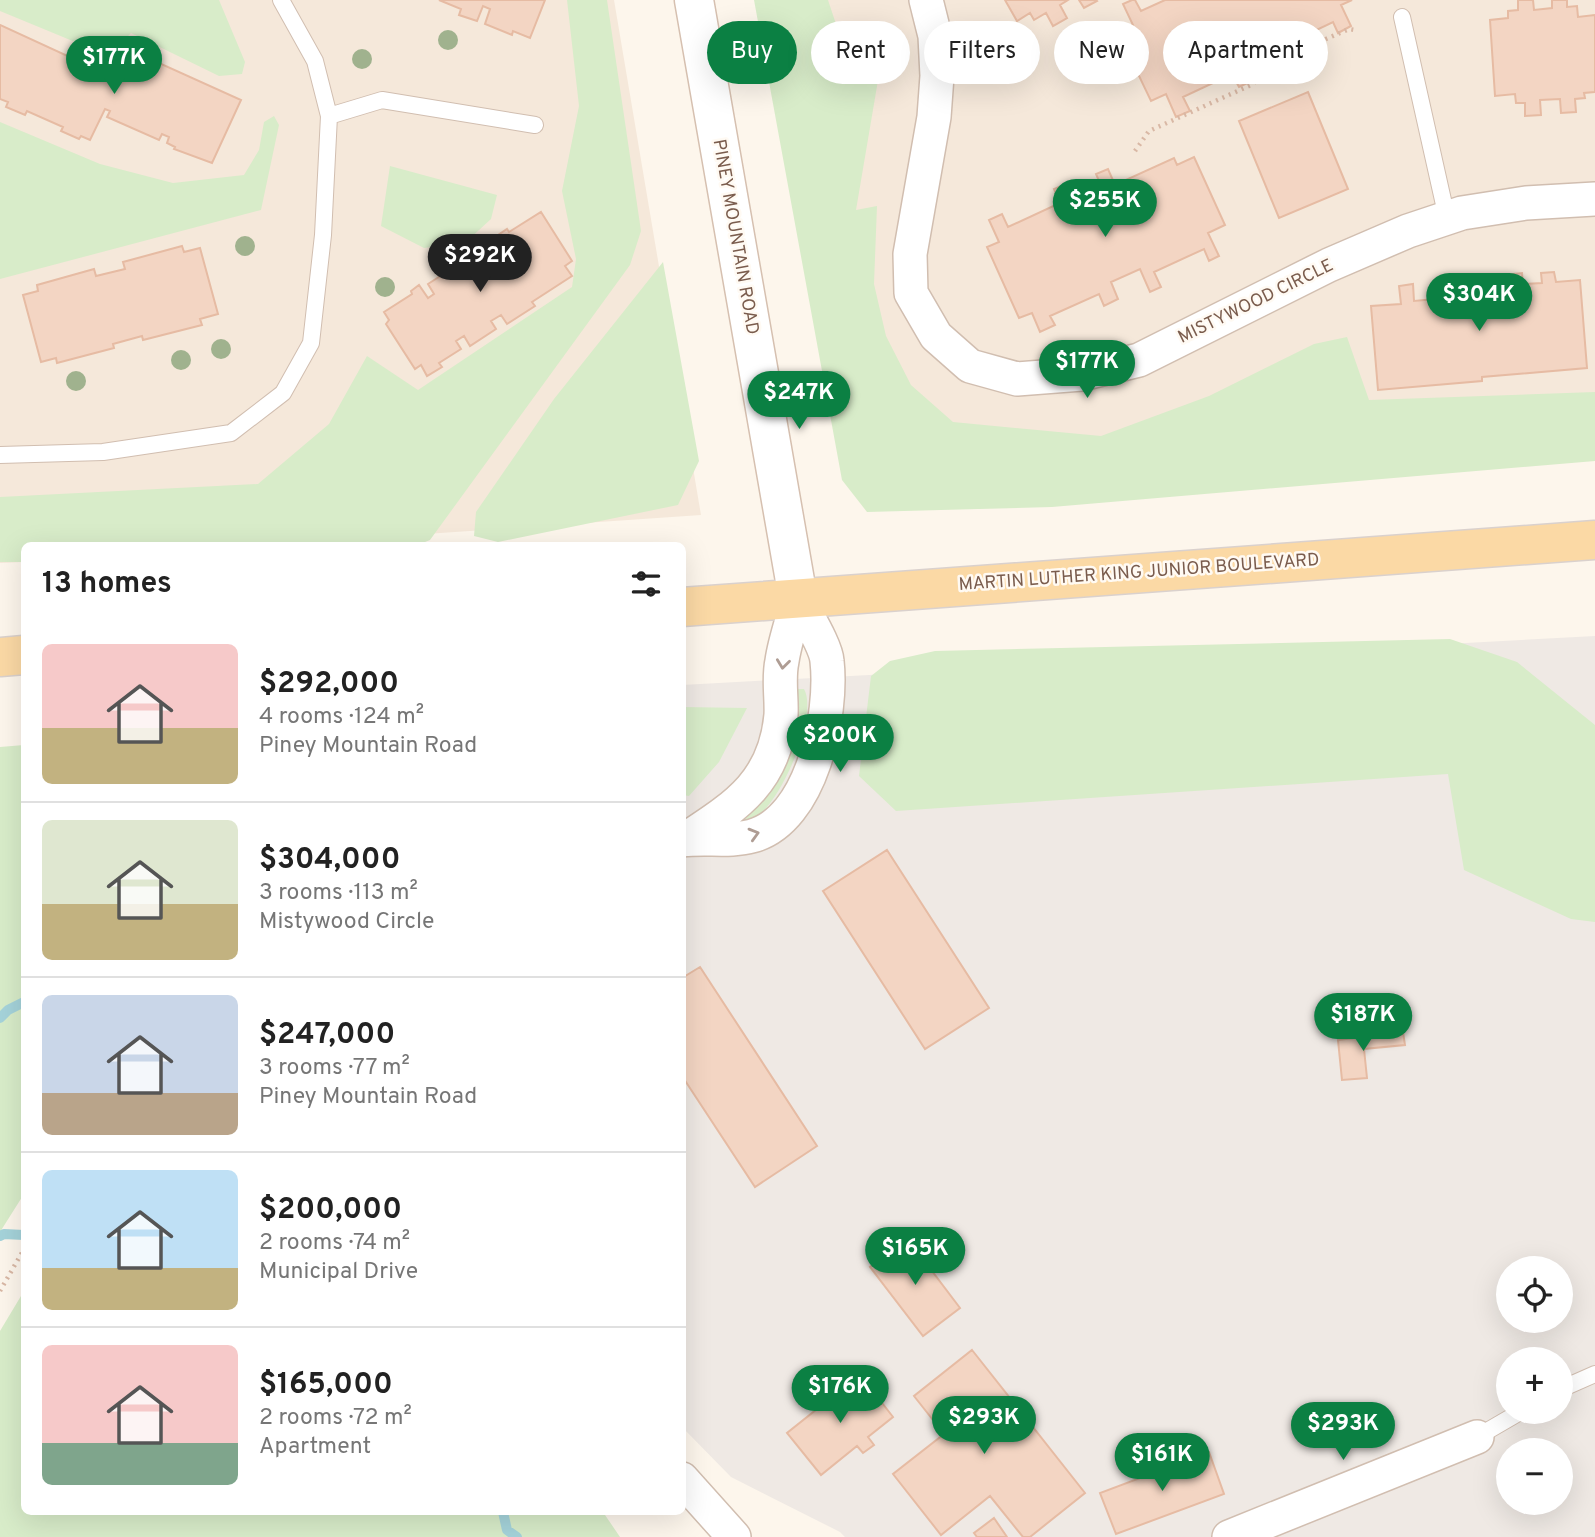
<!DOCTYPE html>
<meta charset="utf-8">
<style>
:root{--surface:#fff;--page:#f2f2f2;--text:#222;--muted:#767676;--line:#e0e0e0;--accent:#0b8043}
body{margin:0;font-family:Overpass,sans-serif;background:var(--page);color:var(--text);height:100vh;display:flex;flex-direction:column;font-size:26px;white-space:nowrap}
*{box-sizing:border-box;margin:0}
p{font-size:23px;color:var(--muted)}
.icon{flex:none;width:38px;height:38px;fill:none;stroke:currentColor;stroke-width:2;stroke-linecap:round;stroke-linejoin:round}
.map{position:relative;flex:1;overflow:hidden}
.drawer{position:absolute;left:21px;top:542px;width:665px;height:973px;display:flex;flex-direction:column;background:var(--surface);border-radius:10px;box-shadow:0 7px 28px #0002}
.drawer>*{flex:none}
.top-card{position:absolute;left:707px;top:21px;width:665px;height:63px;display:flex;gap:14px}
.fabs{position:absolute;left:1496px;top:1256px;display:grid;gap:14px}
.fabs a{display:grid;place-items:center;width:77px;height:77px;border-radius:50%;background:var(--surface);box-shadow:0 7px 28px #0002;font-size:35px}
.price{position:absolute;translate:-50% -60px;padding:0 16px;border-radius:24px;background:var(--accent);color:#fff;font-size:23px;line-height:46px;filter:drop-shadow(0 2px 4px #0008)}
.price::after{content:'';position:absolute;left:50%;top:42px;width:21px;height:16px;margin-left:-10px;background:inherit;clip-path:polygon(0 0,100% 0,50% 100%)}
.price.active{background:#222;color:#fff}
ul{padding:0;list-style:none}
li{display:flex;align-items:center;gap:21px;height:175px;padding:0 21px}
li+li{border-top:2px solid var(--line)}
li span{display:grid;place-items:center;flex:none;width:196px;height:140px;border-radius:10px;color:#555}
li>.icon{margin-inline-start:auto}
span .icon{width:84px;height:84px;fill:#fffc;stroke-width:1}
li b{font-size:30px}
h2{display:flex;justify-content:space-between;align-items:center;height:84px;padding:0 21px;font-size:30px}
.tag{padding:0 24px;border-radius:32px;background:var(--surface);box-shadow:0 7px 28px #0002;font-size:24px;line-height:63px}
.tag.active{background:var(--accent);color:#fff}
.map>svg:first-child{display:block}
</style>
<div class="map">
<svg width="1595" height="1537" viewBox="0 0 1595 1537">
<rect width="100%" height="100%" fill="#fdf6ec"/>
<path fill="#f5e8da" d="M0,0H614L701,515L251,546H24V562L0,563Z
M772,0H1595V454L859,495Z"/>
<path fill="#efe9e4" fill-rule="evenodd" d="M1595,636V1537H845L840,1532L731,1477L683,1428L682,685ZM1508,1269H1561V1321H1508ZM1508,1360H1561V1412H1508ZM1508,1451H1561V1503H1508Z"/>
<path fill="#d8ecc9" d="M0,0H219L245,62L242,74L219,76L131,33L109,56L0,11Z
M567,0H607L641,231L630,265L430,540L415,546H24V562H0V497L258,484L329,424L367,356L418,390L572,287L576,259L562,191L579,106Z
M754,0H828L843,45L885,39L856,210L877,206L874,284L886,336L911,385L953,422L1101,436L1209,396L1314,344L1347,337L1369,400L1595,392V461L1052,507L867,512L842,480Z
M274,116L279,125L261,210L0,279V122L100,164L173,183L244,175L259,150L264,122Z
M390,166L497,195L491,219L466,242L424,248L381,226Z
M663,262L699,461L678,505L498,542L474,536L476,512L554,399Z
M1450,639L1517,662L1595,725V922L1571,919L1464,870L1448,774L896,811L859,776L871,676L890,661L935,651Z
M798,689H804C819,715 780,806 753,819C749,821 745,821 742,821Z
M682,707L747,708L719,762L689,796L683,795Z
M24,745V1194L0,1232V747Z
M24,1291V1512H603L620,1537H0V1331Z"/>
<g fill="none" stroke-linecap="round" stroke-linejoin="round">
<path stroke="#a5d3da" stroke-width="10" d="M0,1018L8,1010L24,1002
M0,1236L4,1234L24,1235
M503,1512L507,1530L517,1537"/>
</g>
<path fill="#f3d5c3" stroke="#e6bba3" stroke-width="2" d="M439,0H545L530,38L513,31L512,35L485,24L490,9L483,6L477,21L459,15L461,9Z
M1005,0H1068L1060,5L1067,18L1053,26L1046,13L1034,20L1030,13L1017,21Z
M1079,0H1096L1097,1L1084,8Z
M1132,0H1135L1141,11L1165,0H1352L1341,5L1351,26L1338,33L1333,22L1285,45L1290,54L1276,61L1267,43L1253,49L1255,54L1242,60L1252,81L1239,87L1232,74L1183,97L1190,111L1176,117L1166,94L1151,101L1118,32L1133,25L1123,4Z
M1518,0H1533L1534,10L1552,8V0H1567V7L1577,6L1578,17L1595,15V92L1584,93L1585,98L1575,99L1576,112L1561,113L1560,99L1540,100L1541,115L1525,116V103H1516L1515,94L1495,96L1490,20L1508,18V11L1518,10Z
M0,25L98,70L96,75L103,78L107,70L115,74L126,48L241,100L212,163L174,149L175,147L167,143L169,137L162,134L159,140L107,117L110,111L105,109L90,140L81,136L79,139L61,131L63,127L27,111L25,115L6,107L8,102L0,99Z
M1308,92L1348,189L1279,218L1239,121Z
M1194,157L1225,225L1208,233L1219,256L1209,261L1204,249L1154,272L1161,287L1150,292L1140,269L1111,282L1118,299L1104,306L1099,294L1050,316L1055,325L1040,332L1032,313L1019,318L987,247L999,242L989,220L1002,214L1008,227L1060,203L1054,189L1064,185L1073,203L1103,190L1096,174L1108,169L1115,185L1174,158L1177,165Z
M541,212L572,261L565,266L572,276L532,302L535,306L507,324L501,315L491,321L496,329L470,346L464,336L456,341L461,349L439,363L442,367L427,376L421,365L415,369L386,324L389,320L384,312L412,294L411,291L419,285L428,298L434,294L428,284L456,266L461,275L470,269L464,259L493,241L499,252L506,248L498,235L507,229L509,232Z
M182,246L184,252L200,248L218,314L200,319L202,325L143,340L142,336L113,344L114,348L57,363L56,358L41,362L23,295L38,291L37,285L94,269L96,276L125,269L123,262Z
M1554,272L1556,282L1580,280L1587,368L1482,377V381L1378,390L1371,306L1401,304L1399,286L1413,284L1414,301L1435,299L1434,283L1451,282L1453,295L1483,292V288L1505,286L1504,275L1522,273L1523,284L1542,283L1541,273Z
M887,850L989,1008L925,1049L823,891Z
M700,967L817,1146L755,1187L682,1076V978Z
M1403,1032L1405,1045L1364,1049L1367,1078L1342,1080L1338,1040Z
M907,1238L960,1308L923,1336L870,1267Z
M972,1350L1085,1493L1030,1537H1023L990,1496L941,1535L893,1474L944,1434L914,1396Z
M862,1377L893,1417L868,1437L874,1445L863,1453L857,1446L821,1475L787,1433L817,1409L813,1404L839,1384L844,1391Z
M1209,1452L1224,1494L1116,1534L1100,1493Z
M994,1518L1007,1537H977L974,1533Z"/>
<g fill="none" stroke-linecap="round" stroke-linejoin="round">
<g stroke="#d1beb0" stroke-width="18">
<path id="lane" d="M1402,17L1447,218
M329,116L382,100L535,125
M0,455L103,452L231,433L283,393L311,343L323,235L329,116L315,61L281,0
M1561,1389L1595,1374
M1477,1437L1520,1412"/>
</g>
<g stroke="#d1beb0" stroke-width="36">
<path id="street" d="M926,0L935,36L937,76L934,117L910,254L911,293L936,336L970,366L1017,379L1082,374L1139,360L1329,265L1408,231L1462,213L1526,203L1595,199
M686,839C736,806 775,782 781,715C782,698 778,679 782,661C785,640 793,619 798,598
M682,840C705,837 731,842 752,836C812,820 833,714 827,661C826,646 805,613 798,598
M682,1479L734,1537
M1229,1537L1477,1437"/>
</g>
<g stroke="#d6c0b0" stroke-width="41">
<path id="secondary" d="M694,0L798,598"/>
</g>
<g stroke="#dad1cd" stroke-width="41">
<path id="primary" d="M682,607L1595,540
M0,657L24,655"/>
</g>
<path stroke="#d9b8a5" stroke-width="4.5" stroke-dasharray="2 5" stroke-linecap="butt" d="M1135,151L1149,131L1251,85L1280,63L1326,39L1349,29L1355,30
M0,1291L24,1249"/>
<use href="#lane" stroke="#fff" stroke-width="16"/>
<use href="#street" stroke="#fff" stroke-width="33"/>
<use href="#secondary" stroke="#fff" stroke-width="38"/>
<use href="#primary" stroke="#fbd9a5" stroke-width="38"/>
</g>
<g fill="#a0b28e">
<circle cx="448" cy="40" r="10"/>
<circle cx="362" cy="59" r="10"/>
<circle cx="245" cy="246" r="10"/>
<circle cx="385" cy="287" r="10"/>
<circle cx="221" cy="349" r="10"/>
<circle cx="181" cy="360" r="10"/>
<circle cx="76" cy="381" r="10"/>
</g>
<defs><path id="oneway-chevron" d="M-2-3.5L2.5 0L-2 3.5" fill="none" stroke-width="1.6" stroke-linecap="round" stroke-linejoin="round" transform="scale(1.75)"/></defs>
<g stroke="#af9d94">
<use href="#oneway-chevron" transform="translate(783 664) rotate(97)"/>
<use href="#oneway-chevron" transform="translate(754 834) rotate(-16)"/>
</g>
<g text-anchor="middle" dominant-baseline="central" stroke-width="5" stroke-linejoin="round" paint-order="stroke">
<g font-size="18" fill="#7a5c4d" stroke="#fffaf3">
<text transform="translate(735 237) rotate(80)">PINEY MOUNTAIN ROAD</text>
<text transform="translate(1256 302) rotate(-26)">MISTYWOOD CIRCLE</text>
<text transform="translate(1139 573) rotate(-4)">MARTIN LUTHER KING JUNIOR BOULEVARD</text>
</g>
</g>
</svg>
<div class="fabs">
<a><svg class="icon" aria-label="locate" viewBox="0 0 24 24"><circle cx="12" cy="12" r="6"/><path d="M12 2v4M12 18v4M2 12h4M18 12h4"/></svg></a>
<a>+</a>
<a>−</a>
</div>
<b class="price" style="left:114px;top:96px">$177K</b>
<b class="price" style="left:1105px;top:239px">$255K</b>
<b class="price active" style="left:480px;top:294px">$292K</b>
<b class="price" style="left:1479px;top:333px">$304K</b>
<b class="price" style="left:1087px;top:400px">$177K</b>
<b class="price" style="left:799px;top:431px">$247K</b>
<b class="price" style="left:840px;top:774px">$200K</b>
<b class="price" style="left:1363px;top:1053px">$187K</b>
<b class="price" style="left:915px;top:1287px">$165K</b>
<b class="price" style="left:840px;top:1425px">$176K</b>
<b class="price" style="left:984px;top:1456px">$293K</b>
<b class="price" style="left:1343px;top:1462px">$293K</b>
<b class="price" style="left:1162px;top:1493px">$161K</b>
<div class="top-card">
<a class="tag active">Buy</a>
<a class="tag">Rent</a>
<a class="tag">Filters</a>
<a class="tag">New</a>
<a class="tag">Apartment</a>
</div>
<section class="drawer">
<h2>13 homes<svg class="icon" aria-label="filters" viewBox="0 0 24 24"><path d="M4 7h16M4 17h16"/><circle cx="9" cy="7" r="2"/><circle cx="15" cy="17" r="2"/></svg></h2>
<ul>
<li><span style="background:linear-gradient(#f6c9c9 60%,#c2b280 0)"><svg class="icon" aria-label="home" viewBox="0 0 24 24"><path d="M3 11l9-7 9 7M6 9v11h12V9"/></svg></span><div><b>$292,000</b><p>4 rooms · 124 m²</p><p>Piney Mountain Road</p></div></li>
<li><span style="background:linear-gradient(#dfe7d0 60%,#c2b280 0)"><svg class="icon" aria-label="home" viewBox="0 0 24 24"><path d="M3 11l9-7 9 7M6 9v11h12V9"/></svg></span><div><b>$304,000</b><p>3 rooms · 113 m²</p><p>Mistywood Circle</p></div></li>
<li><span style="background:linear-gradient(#c9d6e8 70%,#b9a48a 0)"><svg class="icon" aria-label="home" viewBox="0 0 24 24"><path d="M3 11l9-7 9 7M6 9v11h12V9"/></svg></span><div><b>$247,000</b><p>3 rooms · 77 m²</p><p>Piney Mountain Road</p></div></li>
<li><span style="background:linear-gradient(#bfe0f5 70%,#c2b280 0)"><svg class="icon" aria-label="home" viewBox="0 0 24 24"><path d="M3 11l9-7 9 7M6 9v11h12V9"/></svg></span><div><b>$200,000</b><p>2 rooms · 74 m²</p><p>Municipal Drive</p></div></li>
<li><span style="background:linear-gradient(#f6c9c9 70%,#7fa58c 0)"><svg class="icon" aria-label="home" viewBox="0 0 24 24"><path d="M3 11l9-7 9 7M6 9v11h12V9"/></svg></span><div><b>$165,000</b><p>2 rooms · 72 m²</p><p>Apartment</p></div></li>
</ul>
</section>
</div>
